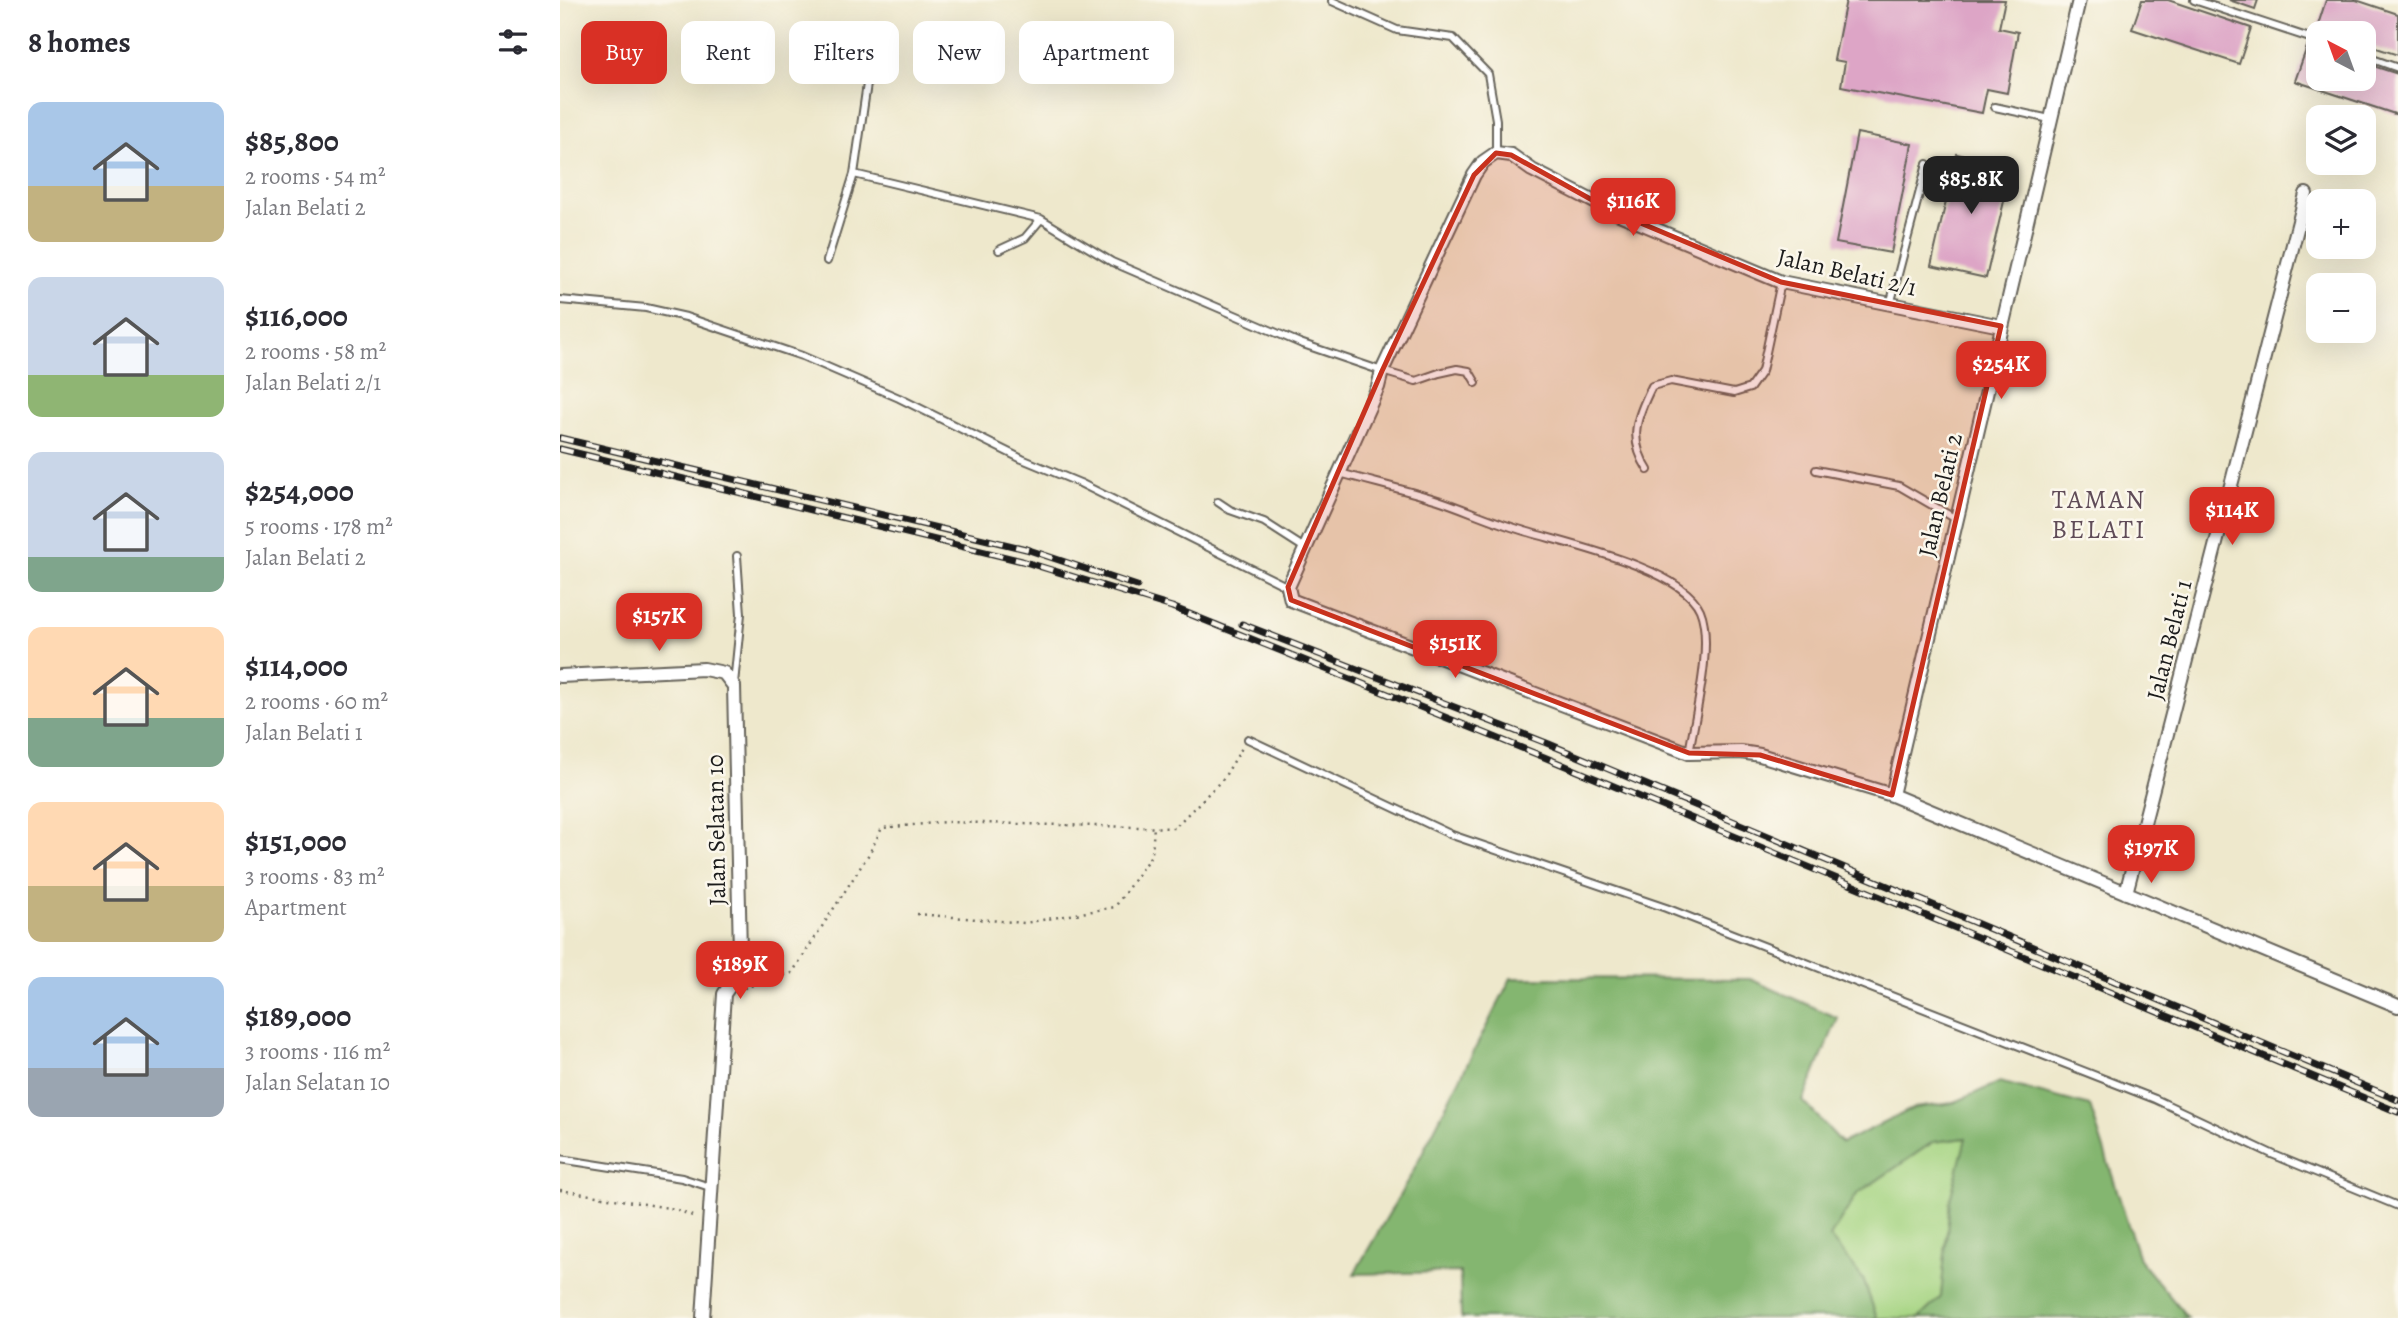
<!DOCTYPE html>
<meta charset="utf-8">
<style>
:root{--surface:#fff;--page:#f7f7f7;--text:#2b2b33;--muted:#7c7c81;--accent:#d93025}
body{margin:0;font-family:Alegreya,serif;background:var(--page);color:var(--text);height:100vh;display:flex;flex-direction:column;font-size:26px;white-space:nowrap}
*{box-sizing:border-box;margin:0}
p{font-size:23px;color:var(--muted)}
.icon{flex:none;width:38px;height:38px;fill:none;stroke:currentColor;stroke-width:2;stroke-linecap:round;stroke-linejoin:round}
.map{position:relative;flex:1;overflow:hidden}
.side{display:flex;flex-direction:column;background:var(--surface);width:560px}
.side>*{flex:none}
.banner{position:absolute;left:21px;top:21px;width:665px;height:63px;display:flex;gap:14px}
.needle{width:46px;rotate:319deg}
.tools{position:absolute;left:1746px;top:21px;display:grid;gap:14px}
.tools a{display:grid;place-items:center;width:70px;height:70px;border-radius:14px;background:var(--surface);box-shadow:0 7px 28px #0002;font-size:35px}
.price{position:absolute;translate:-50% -60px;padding:0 16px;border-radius:14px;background:var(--accent);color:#fff;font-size:23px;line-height:46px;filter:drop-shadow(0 2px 4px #0008)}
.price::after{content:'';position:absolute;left:50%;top:42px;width:21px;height:16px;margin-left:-10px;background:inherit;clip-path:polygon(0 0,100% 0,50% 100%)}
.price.active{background:#222;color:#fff}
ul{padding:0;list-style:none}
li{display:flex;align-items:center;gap:21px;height:175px;padding:0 28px}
li span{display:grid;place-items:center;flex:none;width:196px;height:140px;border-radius:14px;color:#555}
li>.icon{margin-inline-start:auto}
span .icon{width:84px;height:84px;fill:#fffc;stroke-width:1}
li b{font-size:30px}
h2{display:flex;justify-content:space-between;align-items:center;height:84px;padding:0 28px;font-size:30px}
.chip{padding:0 24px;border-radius:14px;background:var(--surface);box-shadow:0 7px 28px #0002;font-size:24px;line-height:63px}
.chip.active{background:var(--accent);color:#fff}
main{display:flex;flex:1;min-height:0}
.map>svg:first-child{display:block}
</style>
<main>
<section class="side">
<h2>8 homes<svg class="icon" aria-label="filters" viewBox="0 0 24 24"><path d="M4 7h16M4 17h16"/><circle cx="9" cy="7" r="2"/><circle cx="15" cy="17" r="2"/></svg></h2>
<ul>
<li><span style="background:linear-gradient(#a9c7e8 60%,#c2b280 0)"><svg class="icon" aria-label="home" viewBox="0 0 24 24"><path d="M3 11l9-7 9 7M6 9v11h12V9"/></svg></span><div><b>$85,800</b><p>2 rooms · 54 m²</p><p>Jalan Belati 2</p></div></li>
<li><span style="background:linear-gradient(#c9d6e8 70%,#8fb573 0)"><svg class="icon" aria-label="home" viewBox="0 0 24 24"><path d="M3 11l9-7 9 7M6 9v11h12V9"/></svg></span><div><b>$116,000</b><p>2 rooms · 58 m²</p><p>Jalan Belati 2/1</p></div></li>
<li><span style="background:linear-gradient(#c9d6e8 75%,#7fa58c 0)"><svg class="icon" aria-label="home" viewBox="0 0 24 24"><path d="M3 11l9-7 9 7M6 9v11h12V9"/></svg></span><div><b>$254,000</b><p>5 rooms · 178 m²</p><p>Jalan Belati 2</p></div></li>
<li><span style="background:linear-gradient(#ffd9b3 65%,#7fa58c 0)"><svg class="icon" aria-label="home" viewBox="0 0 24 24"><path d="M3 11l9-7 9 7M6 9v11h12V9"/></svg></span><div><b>$114,000</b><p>2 rooms · 60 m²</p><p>Jalan Belati 1</p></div></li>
<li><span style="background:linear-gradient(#ffd9b3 60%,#c2b280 0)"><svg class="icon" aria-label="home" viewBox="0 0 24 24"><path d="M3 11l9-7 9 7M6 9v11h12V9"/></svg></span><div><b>$151,000</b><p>3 rooms · 83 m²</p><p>Apartment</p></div></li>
<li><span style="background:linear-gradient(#a9c7e8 65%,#9aa5b1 0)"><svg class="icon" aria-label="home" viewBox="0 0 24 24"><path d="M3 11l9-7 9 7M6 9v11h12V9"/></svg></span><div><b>$189,000</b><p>3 rooms · 116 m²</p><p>Jalan Selatan 10</p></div></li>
</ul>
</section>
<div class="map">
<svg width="1838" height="1318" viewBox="0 0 1838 1318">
<rect width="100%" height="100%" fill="#fbf7ec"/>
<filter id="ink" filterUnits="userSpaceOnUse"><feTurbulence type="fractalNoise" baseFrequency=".0143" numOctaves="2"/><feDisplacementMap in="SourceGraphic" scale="14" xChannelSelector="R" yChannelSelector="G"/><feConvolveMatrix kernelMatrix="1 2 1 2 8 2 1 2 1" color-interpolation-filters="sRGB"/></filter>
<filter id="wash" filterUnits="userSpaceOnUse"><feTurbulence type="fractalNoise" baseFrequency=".00686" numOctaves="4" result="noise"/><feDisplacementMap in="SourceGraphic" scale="28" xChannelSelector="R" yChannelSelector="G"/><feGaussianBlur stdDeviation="1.57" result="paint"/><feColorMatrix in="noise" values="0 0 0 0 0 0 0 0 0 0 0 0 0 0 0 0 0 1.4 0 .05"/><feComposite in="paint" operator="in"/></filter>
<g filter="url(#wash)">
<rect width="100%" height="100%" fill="#eee8cc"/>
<path fill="#a6d482" stroke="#61784f" stroke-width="2" d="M1407,1138L1390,1200L1381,1297L1359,1318H1317L1303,1279L1269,1237L1297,1194L1373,1142Z"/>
<path fill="#84b670" stroke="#506946" stroke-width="2" d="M951,978L1190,979L1278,1018L1243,1101L1282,1143L1354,1108L1393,1103L1440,1082L1530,1106L1579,1259L1628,1318H1359L1381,1297L1390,1200L1406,1138L1373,1142L1297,1194L1270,1237L1303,1279L1317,1318H901L900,1272L794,1274L849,1179Z"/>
<g id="blocks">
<path fill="#dda5c6" d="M1286,0H1445L1439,28L1458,32L1447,93L1427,89L1422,113L1281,86L1285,62L1274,60Z
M1582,0H1608L1691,28L1679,64L1572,29Z
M1669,0H1698L1695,9Z
M1766,0H1796L1838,14V55L1804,44V33H1773L1757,28Z
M1748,44L1759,47V79H1804V63L1838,74V115L1735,81Z
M1297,133L1352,144L1331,253L1276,243Z
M1397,154L1452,167L1426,278L1371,266Z"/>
</g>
</g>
<g filter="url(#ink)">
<use href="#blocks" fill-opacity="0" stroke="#66635a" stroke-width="2"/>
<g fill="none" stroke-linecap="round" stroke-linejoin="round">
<g stroke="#66635a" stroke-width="10">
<path id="lane" d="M1634,0L1759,41
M772,1L837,30L893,38L928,74L936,120V153
M1804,56L1838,68
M1435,107L1490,119
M294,174L481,219L552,262L740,343L822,371L856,381L879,373L897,369L909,371L916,383
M439,250L465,238L481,219
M267,261L294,174L311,56
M0,300L86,308L126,317L242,356L339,398L462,459L520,483L728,587
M1330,305L1367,164
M1088,470C1068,439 1076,418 1092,386L1111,381L1174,393L1190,388L1202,371L1221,282
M1256,470L1339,486L1396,519
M780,473C812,482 845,490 878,500C905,509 931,521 958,529C1002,543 1121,567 1140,610C1154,643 1135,716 1129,753
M658,502L670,510L704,522L746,549
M174,684L181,614L177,556
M688,739L892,835L1106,908L1595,1099L1714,1155L1838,1206
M0,1159L122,1178L150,1187"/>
</g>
<g stroke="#66635a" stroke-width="16">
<path id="street" d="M1441,326L1221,282L1052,211L972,170L951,155L936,153L923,162L914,175L822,371L818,387L728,587L731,600L1129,753L1181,752L1200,755L1332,795L1838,1006
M0,676L144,669L164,673L174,686L180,952L173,981L164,994L143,1318
M1332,795L1519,0
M1566,893L1746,194"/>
</g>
<path stroke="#66635a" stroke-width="2.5" stroke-dasharray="2 5" stroke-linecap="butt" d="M357,914L465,923L555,907L592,854L594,826
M184,988L232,973L309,854L322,828L385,822L614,828L663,779L682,748
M0,1190L115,1209L135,1217"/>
<use href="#lane" stroke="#fff" stroke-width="6"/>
<use href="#street" stroke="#fff" stroke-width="12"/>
<g stroke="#1c1c1c" stroke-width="7">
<path id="rail" d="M0,438L466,549L577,586
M0,449L462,561L612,607L984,757L1838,1112
M682,624L989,744L1838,1100"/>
</g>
<use href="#rail" stroke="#fbf7ec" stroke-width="4.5" stroke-dasharray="13" stroke-linecap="butt"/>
</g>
</g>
<path fill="#c8321e" fill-opacity="0.2" stroke="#c8321e" stroke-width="5" stroke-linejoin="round" d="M936,153L951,155L1052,211L1221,282L1441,326L1332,795L1200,755L1129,753L731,600L728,587L822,371L914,175Z"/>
<g text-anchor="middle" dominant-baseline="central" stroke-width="5" stroke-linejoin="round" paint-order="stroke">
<g font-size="24" fill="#1c1c1c" stroke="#fbf7ec">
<text transform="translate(1287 272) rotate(13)">Jalan Belati 2/1</text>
<text transform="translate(1380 495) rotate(-77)">Jalan Belati 2</text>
<text transform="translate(1609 640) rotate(-76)">Jalan Belati 1</text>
<text transform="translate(156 830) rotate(-91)">Jalan Selatan 10</text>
</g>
<g font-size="26" letter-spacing="2" fill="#604c58" stroke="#fbf7ec">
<text x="1539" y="499">TAMAN<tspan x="1539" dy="30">BELATI</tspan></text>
</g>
</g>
</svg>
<div class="tools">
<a><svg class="needle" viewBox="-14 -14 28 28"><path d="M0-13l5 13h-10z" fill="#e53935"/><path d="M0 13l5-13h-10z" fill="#7c7c81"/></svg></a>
<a><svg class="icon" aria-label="layers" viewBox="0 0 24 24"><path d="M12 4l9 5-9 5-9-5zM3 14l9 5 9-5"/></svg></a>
<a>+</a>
<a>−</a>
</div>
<b class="price active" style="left:1411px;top:216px">$85.8K</b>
<b class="price" style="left:1073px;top:238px">$116K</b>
<b class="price" style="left:1441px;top:401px">$254K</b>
<b class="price" style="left:1672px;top:547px">$114K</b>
<b class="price" style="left:99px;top:653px">$157K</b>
<b class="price" style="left:895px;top:680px">$151K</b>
<b class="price" style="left:1591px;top:885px">$197K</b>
<b class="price" style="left:180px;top:1001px">$189K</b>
<div class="banner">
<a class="chip active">Buy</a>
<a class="chip">Rent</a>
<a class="chip">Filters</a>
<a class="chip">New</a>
<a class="chip">Apartment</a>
</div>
</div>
</main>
